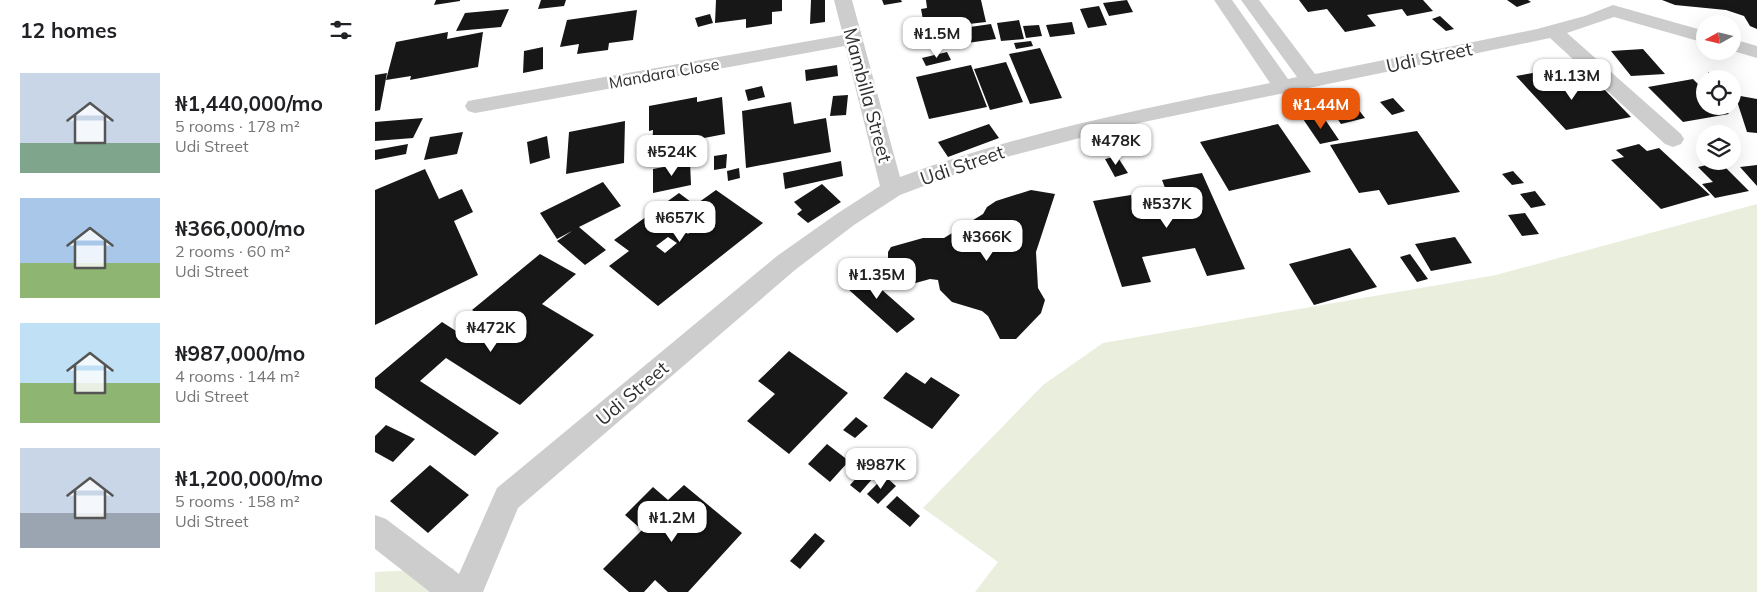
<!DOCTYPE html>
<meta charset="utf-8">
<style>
:root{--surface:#fff;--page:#f6f6f6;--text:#202124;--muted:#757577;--accent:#ea580c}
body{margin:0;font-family:Mulish,sans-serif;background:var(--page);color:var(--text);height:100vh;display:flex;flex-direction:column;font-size:19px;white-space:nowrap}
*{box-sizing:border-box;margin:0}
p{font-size:16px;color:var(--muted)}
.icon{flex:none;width:28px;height:28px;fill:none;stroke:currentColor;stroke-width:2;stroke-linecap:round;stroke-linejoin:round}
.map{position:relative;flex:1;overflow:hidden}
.drawer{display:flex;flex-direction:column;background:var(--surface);width:375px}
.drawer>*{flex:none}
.needle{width:32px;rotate:262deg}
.tools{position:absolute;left:1321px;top:15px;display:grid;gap:10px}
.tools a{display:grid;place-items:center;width:45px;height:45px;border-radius:50%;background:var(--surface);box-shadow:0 5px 20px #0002;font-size:25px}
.price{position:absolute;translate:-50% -42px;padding:0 11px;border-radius:10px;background:#fff;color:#222;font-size:16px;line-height:32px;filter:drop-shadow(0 1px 2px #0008)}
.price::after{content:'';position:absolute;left:50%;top:30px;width:15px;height:11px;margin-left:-8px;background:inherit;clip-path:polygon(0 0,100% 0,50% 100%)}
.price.current{background:var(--accent);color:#fff}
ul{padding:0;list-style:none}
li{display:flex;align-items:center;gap:15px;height:125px;padding:0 20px}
li span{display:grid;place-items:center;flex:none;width:140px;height:100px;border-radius:0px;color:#555}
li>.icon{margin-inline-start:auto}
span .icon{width:60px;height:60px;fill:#fffc;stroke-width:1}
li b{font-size:21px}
h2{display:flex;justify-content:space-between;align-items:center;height:60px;padding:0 20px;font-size:21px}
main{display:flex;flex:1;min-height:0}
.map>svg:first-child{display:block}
</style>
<main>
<section class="drawer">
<h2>12 homes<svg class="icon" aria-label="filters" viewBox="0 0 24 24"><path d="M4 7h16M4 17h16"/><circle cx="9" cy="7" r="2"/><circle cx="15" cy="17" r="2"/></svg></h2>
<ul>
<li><span style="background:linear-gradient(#c9d6e8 70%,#7fa58c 0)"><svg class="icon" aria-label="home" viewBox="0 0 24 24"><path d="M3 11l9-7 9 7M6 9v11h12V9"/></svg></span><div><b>₦1,440,000/mo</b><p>5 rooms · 178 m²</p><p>Udi Street</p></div></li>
<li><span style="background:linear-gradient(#a9c7e8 65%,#8fb573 0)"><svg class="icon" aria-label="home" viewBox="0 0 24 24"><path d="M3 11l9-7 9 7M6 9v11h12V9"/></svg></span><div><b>₦366,000/mo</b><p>2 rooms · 60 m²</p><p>Udi Street</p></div></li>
<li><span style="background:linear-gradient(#bfe0f5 60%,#8fb573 0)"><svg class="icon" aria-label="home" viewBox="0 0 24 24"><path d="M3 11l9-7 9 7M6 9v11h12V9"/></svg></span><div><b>₦987,000/mo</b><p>4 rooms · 144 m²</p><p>Udi Street</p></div></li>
<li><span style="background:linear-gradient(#c9d6e8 65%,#9aa5b1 0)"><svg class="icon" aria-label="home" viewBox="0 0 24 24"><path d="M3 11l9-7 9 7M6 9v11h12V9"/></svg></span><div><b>₦1,200,000/mo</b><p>5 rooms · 158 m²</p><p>Udi Street</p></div></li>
</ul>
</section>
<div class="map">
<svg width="1382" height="592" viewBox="0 0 1382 592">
<rect width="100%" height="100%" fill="#fff"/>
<path fill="#eaeedd" d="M1382,204V592H600L623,562L548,508L668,385L728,343L1121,275Z
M79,568L72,592H0V572Z"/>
<path fill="#171717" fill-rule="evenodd" d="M61,0H85V1L59,5Z
M166,0H191L189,6L163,9Z
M341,0H407V11L397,12V24L371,28V19L340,23Z
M436,0H450V22L435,24Z
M507,0H526L527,2L509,5Z
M551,0H606L611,22L559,28L557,19L548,20L546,9L552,8Z
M752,0L758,12L734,16L728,3Z
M924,0H1048L1058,11L1032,16L1027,9L992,15L1001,26L970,32L952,9L933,12Z
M1132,0H1153L1156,2L1142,7Z
M1287,0H1382V29L1375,26L1369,16L1351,10L1300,5Z
M724,6L732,25L713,28L705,9Z
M134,9L126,27L81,31L90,13Z
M262,10L258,40L234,43L233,50L202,54L204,44L185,47L192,20Z
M335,14L338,23L323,27L320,18Z
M1065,16L1079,29L1071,31L1057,19Z
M644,20L649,39L626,41L622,23Z
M697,22L700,34L675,37L671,25Z
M616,24L621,39L592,43L588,28Z
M664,25L667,36L651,38L648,26Z
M73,32L72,39L108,32L103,67L35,80L36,76L11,80L21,42Z
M656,41L658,46L641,49L639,43Z
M168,47V69L148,73L149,51Z
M665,48L687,98L655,104L634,54Z
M1268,49L1290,74L1256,76L1236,51Z
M572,52L576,60L551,66L547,58Z
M631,62L648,102L615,110L599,69Z
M462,65L463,76L431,81L430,70Z
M596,65L612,107L554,119L541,77Z
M1181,69L1202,91L1226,86L1256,117L1191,130L1141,76Z
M1333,72L1352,75L1354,79H1335Z
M12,73L5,110L0,111V75Z
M1318,79L1330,91V106H1346L1354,114L1308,122L1273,87Z
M387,86L390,97L373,101L370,90Z
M473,95L471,115L455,116L458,96Z
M1360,95L1382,99V133L1372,132Z
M322,97V102L347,97L350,134L277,148L278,130L274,131V106Z
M1018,98L1030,111L1017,115L1005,102Z
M416,102L419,124L451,118L456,152L371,168L367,111Z
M983,109L990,118L966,124L959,114Z
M947,115L964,140L945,144L928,119Z
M48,118L38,138L0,141V122Z
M250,121L249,163L191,174L194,132Z
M614,124L624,138L573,157L563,142Z
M903,124L936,172L854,191L825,142Z
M1042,131L1085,192L1013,205L1004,190L984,193L955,145Z
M88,132L82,154L49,160L55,137Z
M172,136L175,158L155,164L152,142Z
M33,144L31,154L0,160V150Z
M1264,144L1272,151L1284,148L1335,195L1286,209L1236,160L1249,157L1241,150Z
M352,154L351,168L339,170V156Z
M742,156L753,173L740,177L730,159Z
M466,161L468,176L410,189L408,173Z
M315,162L316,185L278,193V169Z
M1345,162L1374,191L1340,198L1327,184L1338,182L1323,167Z
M1382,165V186L1365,167Z
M364,168L365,178L353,181L352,171Z
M50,169L64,199L87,189L98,212L79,221L103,275L0,325V190Z
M1138,171L1149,183L1137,185L1127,174Z
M827,173L870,269L832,276L820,248L767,257L776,282L747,287L718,201L756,195L757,199L792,193L787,180Z
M228,182L246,206L204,227L231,250L210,265L182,241L197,231L182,239L165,213Z
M447,184L466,202L433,223L422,214L427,210L419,202Z
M341,190L388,223L283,306L234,266L254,251L239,240L304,193L320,205ZM315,219L325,225L313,234L304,228ZM293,237L302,243L290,253L281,246Z
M656,190L680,194L661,252L663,288L670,300L666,313L641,339H625L613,316L607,311L577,302L565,290L563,280L555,279L537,284L513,262V252L516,247L548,238H569L608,214L612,207L621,201Z
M1160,191L1171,205L1156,208L1145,194Z
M1150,213L1164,234L1147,236L1133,215Z
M1080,237L1097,263L1056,271L1040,244Z
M975,248L1002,287L939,305L914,264Z
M165,254L201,274L167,304L219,335L145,405L71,358L45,381L124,433L100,456L0,388V378L67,322L92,338L113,320L97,310Z
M1035,254L1053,279L1042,282L1025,257Z
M481,267L540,319L522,333L463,280Z
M414,351L473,393L414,454L372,421L400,394L383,381Z
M531,372L550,384L556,377L585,395L557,429L508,398Z
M481,417L493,426L480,438L468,430Z
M11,425L40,439L18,462L0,452V436Z
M452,444L474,461L455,482L433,464Z
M495,463L505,470L485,493L475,485Z
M55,465L94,495L53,533L15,501Z
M510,476L521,486L503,504L492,494Z
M309,485L367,533L313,592H293L280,580L269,592H254L228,569L267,530L250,515L278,487L293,500Z
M522,496L545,516L535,527L511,507Z
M440,533L450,541L425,569L415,561Z"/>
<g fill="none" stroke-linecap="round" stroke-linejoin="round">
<path fill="#cdcdcd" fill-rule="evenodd" d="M459,0H477L525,177C645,133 770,108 895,83L839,0H857L913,79L922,77L866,0H884L940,74L1162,29L1210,16L1238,5L1330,31V43L1239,17L1192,33L1306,134L1309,139L1306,144L1298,147L1290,144L1175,38L759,124L635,156L586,172L525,195L479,225L420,270L143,508L108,592H55L0,549V515L11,519L84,574L122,488L402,256L463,213L505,186L470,46L100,113L93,111L90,106L93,101L468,35Z
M1358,39L1382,46V58L1358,51Z"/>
</g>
<g text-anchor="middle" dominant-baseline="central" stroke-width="5" stroke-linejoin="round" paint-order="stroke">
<g font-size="16" fill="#303030" stroke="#fff">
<text transform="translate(289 73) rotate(-10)">Mandara Close</text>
</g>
<g font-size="19" fill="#303030" stroke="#fff">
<text transform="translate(1054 57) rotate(-12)">Udi Street</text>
<text transform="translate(493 95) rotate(75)">Mambilla Street</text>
<text transform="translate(587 165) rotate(-19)">Udi Street</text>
<text transform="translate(257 393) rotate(-40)">Udi Street</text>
</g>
</g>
</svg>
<div class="tools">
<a><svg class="needle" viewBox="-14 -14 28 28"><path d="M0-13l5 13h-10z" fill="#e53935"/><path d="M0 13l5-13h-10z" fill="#757577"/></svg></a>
<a><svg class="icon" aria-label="locate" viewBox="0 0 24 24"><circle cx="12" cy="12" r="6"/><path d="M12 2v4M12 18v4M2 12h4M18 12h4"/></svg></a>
<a><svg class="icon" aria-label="layers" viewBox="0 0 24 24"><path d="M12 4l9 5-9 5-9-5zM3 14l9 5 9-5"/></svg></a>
</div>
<b class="price" style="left:562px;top:59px">₦1.5M</b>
<b class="price" style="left:1197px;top:101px">₦1.13M</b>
<b class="price current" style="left:946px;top:130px">₦1.44M</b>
<b class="price" style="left:741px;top:166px">₦478K</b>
<b class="price" style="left:297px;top:177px">₦524K</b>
<b class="price" style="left:792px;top:229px">₦537K</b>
<b class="price" style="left:305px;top:243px">₦657K</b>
<b class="price" style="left:612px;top:262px">₦366K</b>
<b class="price" style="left:502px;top:300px">₦1.35M</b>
<b class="price" style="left:116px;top:353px">₦472K</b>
<b class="price" style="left:506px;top:490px">₦987K</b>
<b class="price" style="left:297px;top:543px">₦1.2M</b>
</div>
</main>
